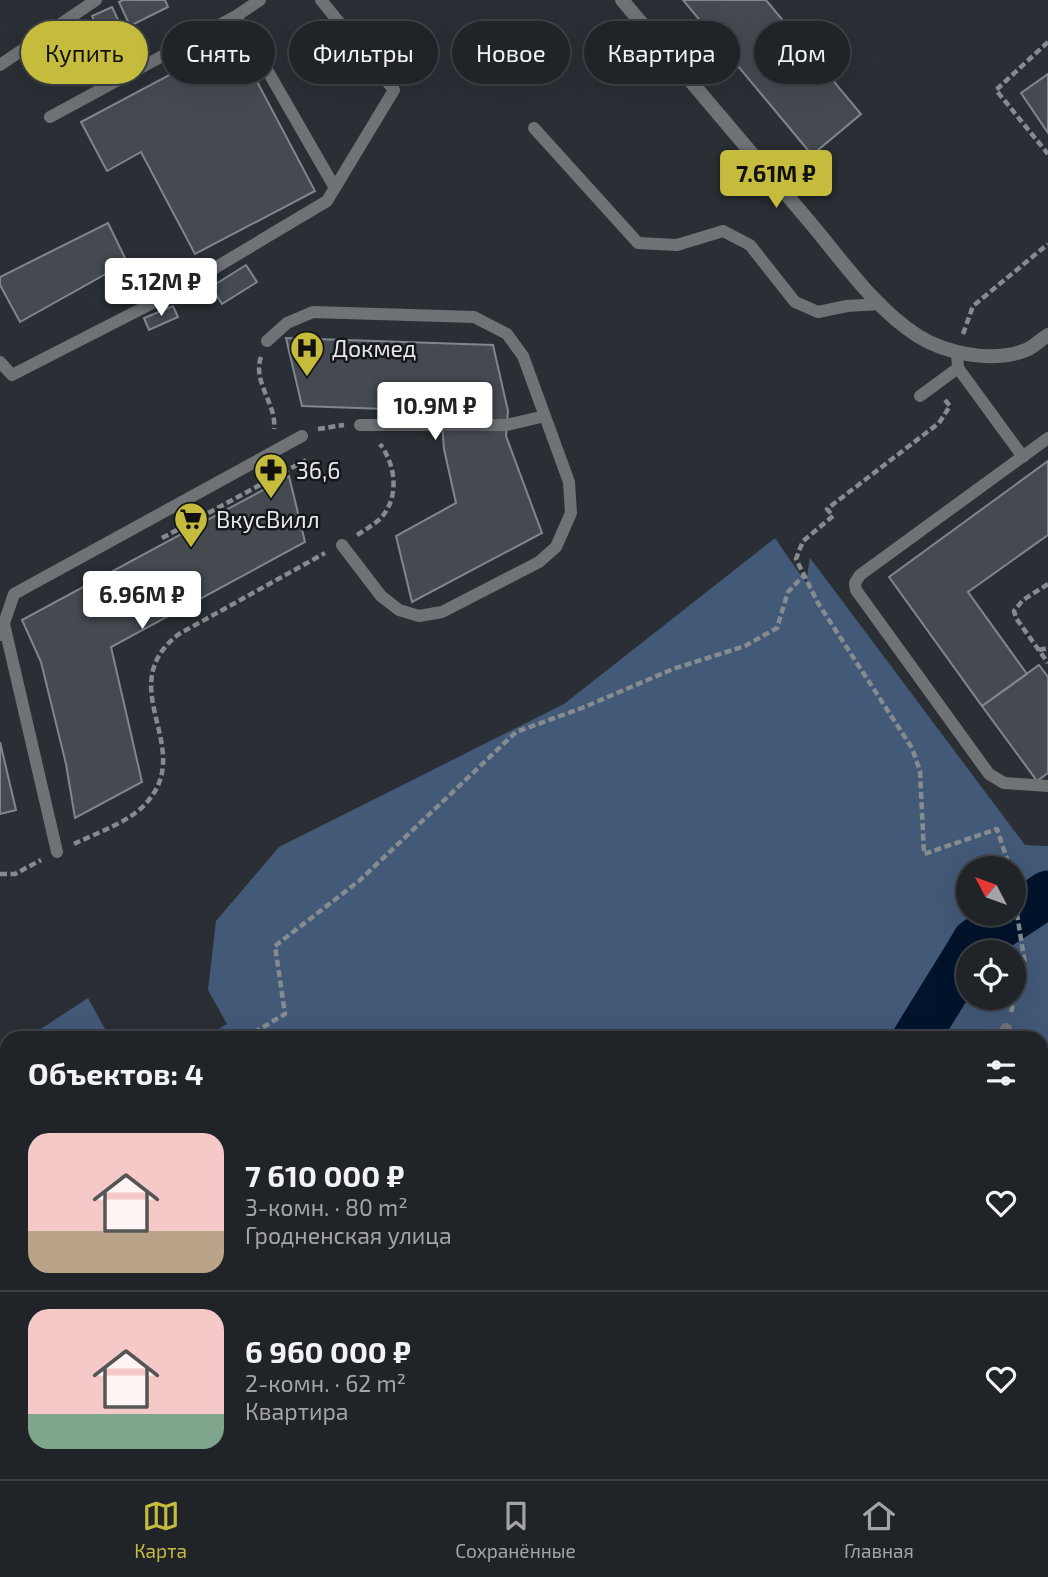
<!DOCTYPE html>
<html lang="ru">
<meta charset="utf-8">
<style>
:root{--surface:#202328;--page:#2d2f34;--text:#f1f3f6;--muted:#a2a4a8;--line:#3d4045;--accent:#c5bc3d}
body{margin:0;font-family:"Exo 2",sans-serif;background:var(--page);color:var(--text);height:100vh;display:flex;flex-direction:column;font-size:26px;white-space:nowrap}
*{box-sizing:border-box;margin:0}
p{font-size:23px;color:var(--muted)}
.icon{flex:none;width:38px;height:38px;fill:none;stroke:currentColor;stroke-width:2;stroke-linecap:round;stroke-linejoin:round}
.map{position:relative;flex:1;overflow:hidden}
.panel{position:absolute;left:0px;top:1031px;width:1048px;height:450px;display:flex;flex-direction:column;background:var(--surface);border-radius:21px 21px 0 0;box-shadow:0 7px 28px #0002,0 0 0 2px var(--line)}
.panel>*{flex:none}
.guide{position:absolute;left:21px;top:21px;width:1006px;height:63px;display:flex;gap:14px}
.needle{width:46px;rotate:311deg}
.controls{position:absolute;left:956px;top:856px;display:grid;gap:14px}
.controls a{display:grid;place-items:center;width:70px;height:70px;border-radius:50%;background:var(--surface);box-shadow:0 7px 28px #0002,0 0 0 2px var(--line);font-size:35px}
.price{position:absolute;translate:-50% -60px;padding:0 16px;border-radius:7px;background:#fff;color:#222;font-size:23px;line-height:46px;filter:drop-shadow(0 2px 4px #0008)}
.price::after{content:'';position:absolute;left:50%;top:42px;width:21px;height:16px;margin-left:-10px;background:inherit;clip-path:polygon(0 0,100% 0,50% 100%)}
.price.selected{background:var(--accent);color:#111}
ul{padding:0;list-style:none}
li{display:flex;align-items:center;gap:21px;height:175px;padding:0 28px}
li+li{border-top:2px solid var(--line)}
li span{display:grid;place-items:center;flex:none;width:196px;height:140px;border-radius:21px;color:#555}
li>.icon{margin-inline-start:auto}
span .icon{width:84px;height:84px;fill:#fffc;stroke-width:1}
li b{font-size:30px}
h2{display:flex;justify-content:space-between;align-items:center;height:84px;padding:0 28px;font-size:30px}
.pill{padding:0 24px;border-radius:32px;background:var(--surface);box-shadow:0 7px 28px #0002,0 0 0 2px var(--line);font-size:24px;line-height:63px}
.pill.selected{background:var(--accent);color:#111}
.menu{display:flex;justify-content:space-around;align-items:center;height:98px;border-top:2px solid var(--line);background:var(--surface);font-size:19px;color:var(--muted)}
.menu a{display:grid;justify-items:center;gap:4px}
.menu .selected{color:var(--accent)}
.map>svg:first-child{display:block}
</style>
<div class="map">
<svg width="1048" height="1479" viewBox="0 0 1048 1479">
<rect width="100%" height="100%" fill="#2a2f35"/>
<path fill="#425977" fill-rule="evenodd" d="M775,538L806,583L810,558L1025,845L1048,846V1479H0V1056L7,1051V1474H1041V1038H203L227,1024L208,990L216,921L279,847L564,704ZM968,868H1013V914H968ZM968,952H1013V998H968Z
M88,998L110,1038H27Z"/>
<g fill="none" stroke-linecap="round" stroke-linejoin="round">
<path stroke="#02142c" stroke-width="47" d="M969,952L975,942L1048,894
M916,1038L968,954
M0,1415L7,1414
M514,1474L527,1479
M862,1479L864,1474"/>
</g>
<path fill="#454a51" stroke="#80868e" stroke-width="2" d="M123,0H165L168,7L130,26L119,2Z
M683,0H766L861,114L812,155Z
M112,7L120,24L100,33L92,16Z
M235,40L315,191L195,254L141,152L107,171L81,122Z
M1048,74V133L1021,93Z
M108,223L127,262L20,322L0,285V277Z
M246,265L257,282L222,304L211,287Z
M173,306L178,317L149,330L144,318Z
M286,338L493,345L508,411L506,436L542,533L412,602L396,536L456,503L444,449L441,411L302,406Z
M1048,461V535L968,592L1027,674L982,706L889,577Z
M289,476L305,542L111,647L142,782L75,818L66,764L41,662L22,620Z
M1039,665L1048,677V773L1037,781L982,706Z
M0,742L16,810L0,814Z"/>
<g fill="none" stroke-linecap="round" stroke-linejoin="round">
<path stroke="#868b90" stroke-width="4.5" stroke-dasharray="7 3.5" stroke-linecap="butt" d="M1048,42L996,90L1048,154
M963,334L973,306L1048,244
M261,357C252,382 277,404 274,429
M945,400L950,406L939,423L827,509L833,516L803,541L796,559L818,603L912,748L920,771L924,854L997,829L1010,868
M318,429L344,425
M357,535C365,530 373,525 380,519C400,498 396,465 380,444
M162,538L306,460
M1048,584L1023,600L1014,611L1016,618L1048,663
M1039,650L1048,648
M74,844C98,832 131,822 148,801C195,746 111,686 179,634L325,553
M0,874H15L41,860
M1011,1012L1025,964L1013,889
M245,1038L285,1014L275,946L359,881L516,732L582,708L673,669L745,646L777,628L788,592L805,574
M0,1173L7,1170
M1041,1254L1048,1261"/>
<path stroke="#707376" stroke-width="12" d="M236,16L335,188
M0,65L96,0
M50,117L236,16L260,0
M534,128L638,243L677,245L723,231L750,245L795,302L818,312L847,306L881,304
M267,341L287,323L313,312L474,317L507,334L523,356L569,482L571,513L556,547L539,562L442,612L419,616L399,610L381,596L342,545
M957,352L958,368L1023,457
M0,362L12,375L178,290L327,201L394,90L321,0
M920,396L958,368
M360,425H507L545,416
M1048,438L860,575L855,583L856,590L989,774L1004,783L1048,786
M4,624L57,852
M0,635L14,594L302,436
M1005,1038L1006,1029
M932,1479L935,1474"/>
<path stroke="#707376" stroke-width="14" d="M622,0C684,73 746,147 808,220C842,260 874,308 918,336C947,354 993,363 1026,350C1034,347 1041,339 1048,335"/>
</g>
<defs>
<g id="hospital-pin" transform="scale(1.75)"><path d="M0 17L-7.5 6A9.5 9.5 0 1 1 7.5 6Z" fill="#c5bc3d" stroke="#15171a"/><path d="M-5-5h3v3.5h4V-5h3V5h-3V1.5h-4V5h-3Z" fill="#111"/></g>
<g id="pharmacy-pin" transform="scale(1.75)"><path d="M0 17L-7.5 6A9.5 9.5 0 1 1 7.5 6Z" fill="#c5bc3d" stroke="#15171a"/><path d="M-2-6h4v4h4v4h-4v4h-4v-4h-4v-4h4Z" fill="#111"/></g>
<g id="supermarket-pin" transform="scale(1.75)"><path d="M0 17L-7.5 6A9.5 9.5 0 1 1 7.5 6Z" fill="#c5bc3d" stroke="#15171a"/><path d="M-6-5.5h2.5l.6 2H6L4.5 2H-2.5L-4.4-4H-6ZM-1.5 3.2a1.3 1.3 0 1 0 .1 0ZM3 3.2a1.3 1.3 0 1 0 .1 0Z" fill="#111"/></g>
</defs>
<g fill-rule="evenodd">
<use href="#hospital-pin" x="307" y="348"/>
<use href="#pharmacy-pin" x="271" y="470"/>
<use href="#supermarket-pin" x="191" y="519"/>
</g>
<g text-anchor="middle" dominant-baseline="central" stroke-width="5" stroke-linejoin="round" paint-order="stroke">
<g font-size="23" fill="#e4e8ec" stroke="#15171a" text-anchor="start">
<text x="332" y="348">Докмед</text>
<text x="296" y="470">36,6</text>
<text x="216" y="519">ВкусВилл</text>
</g>
</g>
</svg>
<div class="controls">
<a><svg class="needle" viewBox="-14 -14 28 28"><path d="M0-13l5 13h-10z" fill="#e53935"/><path d="M0 13l5-13h-10z" fill="#a2a4a8"/></svg></a>
<a><svg class="icon" aria-label="locate" viewBox="0 0 24 24"><circle cx="12" cy="12" r="6"/><path d="M12 2v4M12 18v4M2 12h4M18 12h4"/></svg></a>
</div>
<b class="price selected" style="left:776px;top:210px">7.61M ₽</b>
<b class="price" style="left:161px;top:318px">5.12M ₽</b>
<b class="price" style="left:435px;top:442px">10.9M ₽</b>
<b class="price" style="left:142px;top:631px">6.96M ₽</b>
<div class="guide">
<a class="pill selected">Купить</a>
<a class="pill">Снять</a>
<a class="pill">Фильтры</a>
<a class="pill">Новое</a>
<a class="pill">Квартира</a>
<a class="pill">Дом</a>
</div>
<section class="panel">
<h2>Объектов: 4<svg class="icon" aria-label="filters" viewBox="0 0 24 24"><path d="M4 7h16M4 17h16"/><circle cx="9" cy="7" r="2"/><circle cx="15" cy="17" r="2"/></svg></h2>
<ul>
<li><span style="background:linear-gradient(#f6c9c9 70%,#b9a48a 0)"><svg class="icon" aria-label="home" viewBox="0 0 24 24"><path d="M3 11l9-7 9 7M6 9v11h12V9"/></svg></span><div><b>7 610 000 ₽</b><p>3-комн. · 80 m²</p><p>Гродненская улица</p></div><svg class="icon" aria-label="heart" viewBox="0 0 24 24"><path d="M12 20l-8-8c-3-5 5-10 8-4 3-6 11-1 8 4z"/></svg></li>
<li><span style="background:linear-gradient(#f6c9c9 75%,#7fa58c 0)"><svg class="icon" aria-label="home" viewBox="0 0 24 24"><path d="M3 11l9-7 9 7M6 9v11h12V9"/></svg></span><div><b>6 960 000 ₽</b><p>2-комн. · 62 m²</p><p>Квартира</p></div><svg class="icon" aria-label="heart" viewBox="0 0 24 24"><path d="M12 20l-8-8c-3-5 5-10 8-4 3-6 11-1 8 4z"/></svg></li>
</ul>
</section>
</div>
<nav class="menu">
<a class="selected"><svg class="icon" aria-label="map" viewBox="0 0 24 24"><path d="M3 6l6-2 6 2 6-2v14l-6 2-6-2-6 2zM9 4v14M15 6v14"/></svg>Карта</a>
<a><svg class="icon" aria-label="saved" viewBox="0 0 24 24"><path d="M7 4h10v16l-5-4-5 4z"/></svg>Сохранённые</a>
<a><svg class="icon" aria-label="home" viewBox="0 0 24 24"><path d="M3 11l9-7 9 7M6 9v11h12V9"/></svg>Главная</a>
</nav>
